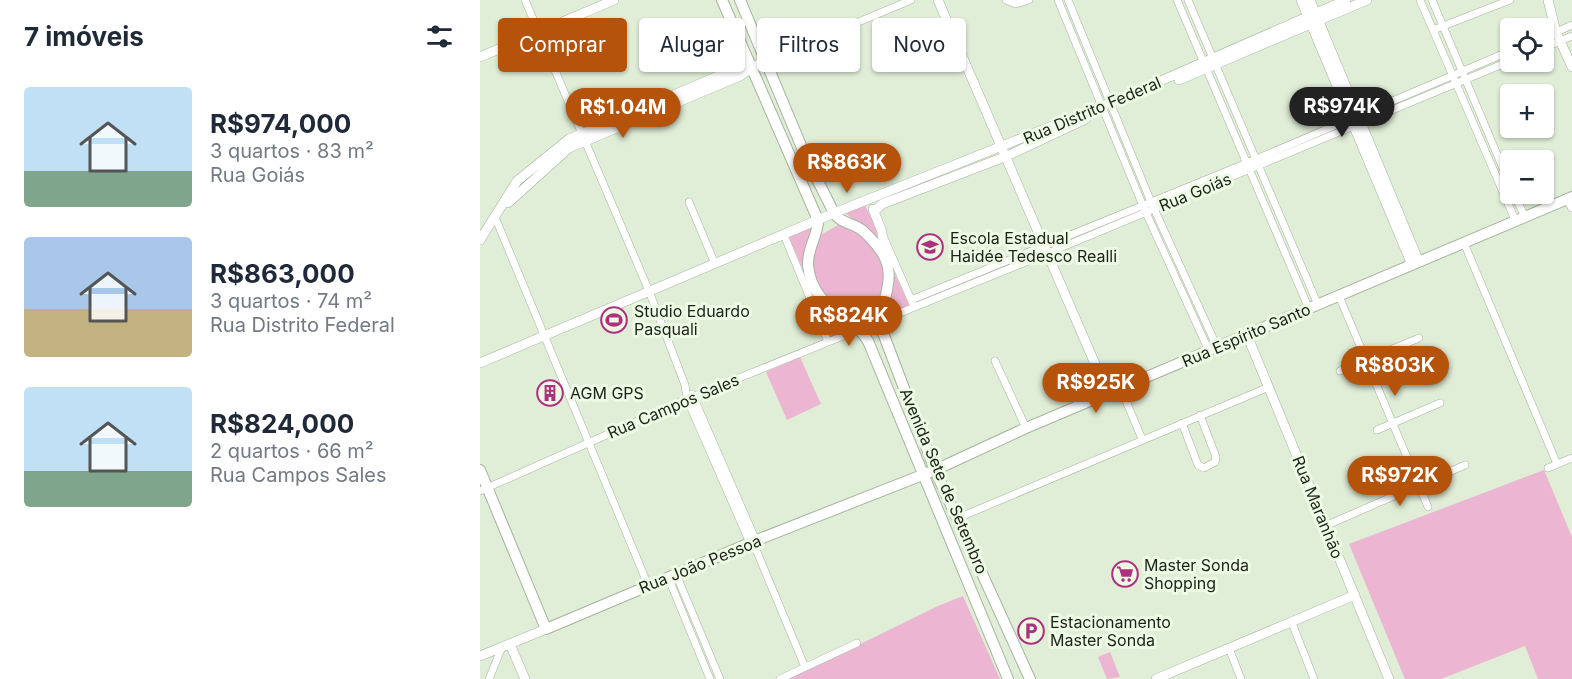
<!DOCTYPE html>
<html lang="pt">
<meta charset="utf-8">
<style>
:root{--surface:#fff;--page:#f2f2f3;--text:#1f2937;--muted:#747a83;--accent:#b45309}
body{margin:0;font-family:Inter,sans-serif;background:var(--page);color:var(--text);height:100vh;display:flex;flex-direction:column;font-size:22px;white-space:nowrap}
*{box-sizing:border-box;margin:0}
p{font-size:20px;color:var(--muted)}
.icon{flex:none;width:33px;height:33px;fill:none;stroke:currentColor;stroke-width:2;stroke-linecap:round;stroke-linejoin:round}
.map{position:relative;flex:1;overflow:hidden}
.sheet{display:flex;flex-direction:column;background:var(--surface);width:480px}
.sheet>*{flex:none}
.hud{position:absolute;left:18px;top:18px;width:570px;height:54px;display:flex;gap:12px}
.fabs{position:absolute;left:1020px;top:18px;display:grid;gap:12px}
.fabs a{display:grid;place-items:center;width:54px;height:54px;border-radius:6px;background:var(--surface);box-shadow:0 2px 4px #0004;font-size:30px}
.price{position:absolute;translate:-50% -51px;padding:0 14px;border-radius:21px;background:var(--accent);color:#fff;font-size:20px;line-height:39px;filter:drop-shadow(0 2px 3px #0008)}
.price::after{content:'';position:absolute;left:50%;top:36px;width:18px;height:14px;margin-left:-9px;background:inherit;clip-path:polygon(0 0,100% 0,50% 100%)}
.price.on{background:#222;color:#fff}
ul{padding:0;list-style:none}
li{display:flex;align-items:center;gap:18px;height:150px;padding:0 24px}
li span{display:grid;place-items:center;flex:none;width:168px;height:120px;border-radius:6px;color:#555}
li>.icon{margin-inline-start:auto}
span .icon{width:72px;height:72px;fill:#fffc;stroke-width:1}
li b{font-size:26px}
h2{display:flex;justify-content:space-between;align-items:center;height:72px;padding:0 24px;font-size:26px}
.tag{padding:0 21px;border-radius:6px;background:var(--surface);box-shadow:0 2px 4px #0004;font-size:21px;line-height:54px}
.tag.on{background:var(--accent);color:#fff}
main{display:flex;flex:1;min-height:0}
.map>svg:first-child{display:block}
</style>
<main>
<section class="sheet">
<h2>7 imóveis<svg class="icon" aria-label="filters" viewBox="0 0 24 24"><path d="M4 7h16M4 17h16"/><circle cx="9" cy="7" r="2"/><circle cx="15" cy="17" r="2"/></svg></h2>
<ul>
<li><span style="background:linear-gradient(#bfe0f5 70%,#7fa58c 0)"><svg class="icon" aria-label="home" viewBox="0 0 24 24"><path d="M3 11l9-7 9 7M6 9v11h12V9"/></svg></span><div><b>R$974,000</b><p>3 quartos · 83 m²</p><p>Rua Goiás</p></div></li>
<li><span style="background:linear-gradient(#a9c7e8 60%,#c2b280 0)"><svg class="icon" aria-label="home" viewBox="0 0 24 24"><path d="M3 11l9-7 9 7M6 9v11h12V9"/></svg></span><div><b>R$863,000</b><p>3 quartos · 74 m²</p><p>Rua Distrito Federal</p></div></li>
<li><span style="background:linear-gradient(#bfe0f5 70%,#7fa58c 0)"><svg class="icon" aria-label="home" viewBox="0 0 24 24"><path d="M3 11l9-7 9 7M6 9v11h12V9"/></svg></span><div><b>R$824,000</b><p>2 quartos · 66 m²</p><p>Rua Campos Sales</p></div></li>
</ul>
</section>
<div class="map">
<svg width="1092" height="679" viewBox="0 0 1092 679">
<rect width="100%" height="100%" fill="#e0edd7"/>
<path fill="#ecb6d2" d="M385,205L401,239L365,213Z
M358,225C370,227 382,232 391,242C405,258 413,300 391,314C363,331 335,285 332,263C331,255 337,244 339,236Z
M330,226L332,229L325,265L322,267L308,235Z
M414,273L430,305L407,314L406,310L410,303Z
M358,321L370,326L372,331L349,339L343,326Z
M320,357L341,404L307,420L286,372Z
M1064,470L1092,537V679H1058L1045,646L961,679H925L869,544Z
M483,596L520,679H309L458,606Z
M630,652L640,677L627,679L618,657Z"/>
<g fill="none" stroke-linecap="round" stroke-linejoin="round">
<g stroke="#a6b29d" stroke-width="8">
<path id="minor" d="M45,0L169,291L205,385L207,399L270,543L277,552L325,667
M526,0L536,4L549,0
M578,0L663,206L729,351
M588,0L671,202L737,347
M697,0L829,309
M708,0L838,305
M940,0L1036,222
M952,0L1030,185
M953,30L1030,0
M1064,38L1092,25
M1064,48L1092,36
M285,61L431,0
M1034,194L1045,217
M209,202L235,264
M15,217L168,585
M304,235L348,342
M404,238L432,302
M984,243L1077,464
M859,296L948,507
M431,300L767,163L1030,51
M515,361L546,428
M860,371L939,338
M641,389L662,439
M212,394L277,543
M702,423L718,465L724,468L735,462L736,457L720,415
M897,430L960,403
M1068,468L1092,458
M0,491L207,399L568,253L1030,61
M478,518L789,387
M845,526L985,465
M196,574L240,679
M188,577L230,679
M812,623L834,679
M749,648L761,679
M9,679L22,647
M300,679L377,643"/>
</g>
<g stroke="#a6b29d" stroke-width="10">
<path id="tertiary" d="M458,0L628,394
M821,0L932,265
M830,0L939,262
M1068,0L1076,32L1092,67
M0,57L134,0
M699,80L887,0
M1088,198L1092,207
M28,203L89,148L260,76L271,68L285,61
M393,209L402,232L403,253
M394,212L402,204L527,156L606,119
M0,240L37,181L89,139L255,69L271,68
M767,335L909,679
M0,363L354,213L630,103L866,0
M30,644L45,679
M0,656L66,629
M676,679L875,595"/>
</g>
<g stroke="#a6b29d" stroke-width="12">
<path id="secondary" d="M0,470L66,629L277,540L455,470L546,428L1092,197"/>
</g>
<g stroke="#a6b29d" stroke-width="12">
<path id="primary" d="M242,0L338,220C339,233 327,248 328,265C332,309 370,312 388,341L528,679
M260,0L325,155L354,213C360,223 373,223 382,230C389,236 396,244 401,251C421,281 395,305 403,333L455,470L550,679
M373,324L402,313"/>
</g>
<use href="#minor" stroke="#fff" stroke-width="7"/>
<use href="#tertiary" stroke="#fff" stroke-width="9"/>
<use href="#secondary" stroke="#fff" stroke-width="10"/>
<use href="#primary" stroke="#fff" stroke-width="10"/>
</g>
<defs>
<g id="university-ring" transform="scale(1.35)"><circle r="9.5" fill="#edfae4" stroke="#ae307f" stroke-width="1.5"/><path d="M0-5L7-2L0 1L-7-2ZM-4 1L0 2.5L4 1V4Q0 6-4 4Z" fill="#ae307f"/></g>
<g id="stadium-ring" transform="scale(1.35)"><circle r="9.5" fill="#edfae4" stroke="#ae307f" stroke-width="1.5"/><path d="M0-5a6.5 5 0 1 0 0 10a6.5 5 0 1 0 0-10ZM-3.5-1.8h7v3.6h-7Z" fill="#ae307f"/></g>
<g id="building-ring" transform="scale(1.35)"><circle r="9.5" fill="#edfae4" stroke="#ae307f" stroke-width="1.5"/><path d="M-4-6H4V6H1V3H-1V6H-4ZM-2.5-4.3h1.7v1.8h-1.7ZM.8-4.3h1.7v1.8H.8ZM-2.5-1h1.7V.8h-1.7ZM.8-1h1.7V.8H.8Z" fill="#ae307f"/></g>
<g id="supermarket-ring" transform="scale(1.35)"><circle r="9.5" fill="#edfae4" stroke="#ae307f" stroke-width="1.5"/><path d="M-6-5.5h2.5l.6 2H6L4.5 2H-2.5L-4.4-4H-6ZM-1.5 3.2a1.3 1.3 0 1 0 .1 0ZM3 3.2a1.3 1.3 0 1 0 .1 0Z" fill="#ae307f"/></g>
<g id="parking-ring" transform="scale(1.35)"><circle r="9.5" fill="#edfae4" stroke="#ae307f" stroke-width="1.5"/><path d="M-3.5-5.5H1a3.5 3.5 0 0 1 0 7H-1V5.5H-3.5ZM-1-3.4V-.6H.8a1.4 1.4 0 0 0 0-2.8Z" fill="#ae307f"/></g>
</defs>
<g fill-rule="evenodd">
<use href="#university-ring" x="450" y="247"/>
<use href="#stadium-ring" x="134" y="320"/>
<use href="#building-ring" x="70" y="393"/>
<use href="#supermarket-ring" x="645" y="574"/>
<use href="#parking-ring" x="551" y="631"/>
</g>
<g text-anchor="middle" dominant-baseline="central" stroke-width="6" stroke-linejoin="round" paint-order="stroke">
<g font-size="16" fill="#1c2119" stroke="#edfae4">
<text transform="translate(612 110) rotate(-23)">Rua Distrito Federal</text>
<text transform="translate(715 192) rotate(-22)">Rua Goiás</text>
<text transform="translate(766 335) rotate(-23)">Rua Espírito Santo</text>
<text transform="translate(193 406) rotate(-23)">Rua Campos Sales</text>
<text transform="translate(464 481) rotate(67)">Avenida Sete de Setembro</text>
<text transform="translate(838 507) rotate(68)">Rua Maranhão</text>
<text transform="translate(220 564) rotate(-22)">Rua João Pessoa</text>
</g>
<g font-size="16" fill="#1c2119" stroke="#edfae4" text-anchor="start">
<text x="470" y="238">Escola Estadual<tspan x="470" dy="18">Haidée Tedesco Realli</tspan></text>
<text x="154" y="311">Studio Eduardo<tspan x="154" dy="18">Pasquali</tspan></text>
<text x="90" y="393">AGM GPS</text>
<text x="664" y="565">Master Sonda<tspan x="664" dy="18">Shopping</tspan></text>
<text x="570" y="622">Estacionamento<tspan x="570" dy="18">Master Sonda</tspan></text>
</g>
</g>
</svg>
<div class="fabs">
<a><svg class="icon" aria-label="locate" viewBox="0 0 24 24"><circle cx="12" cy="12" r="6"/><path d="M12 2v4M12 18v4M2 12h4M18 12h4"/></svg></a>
<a>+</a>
<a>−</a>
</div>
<b class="price on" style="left:862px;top:138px">R$974K</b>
<b class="price" style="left:143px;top:139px">R$1.04M</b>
<b class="price" style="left:367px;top:194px">R$863K</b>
<b class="price" style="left:369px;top:347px">R$824K</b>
<b class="price" style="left:915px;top:397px">R$803K</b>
<b class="price" style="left:616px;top:414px">R$925K</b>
<b class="price" style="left:920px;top:507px">R$972K</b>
<div class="hud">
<a class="tag on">Comprar</a>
<a class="tag">Alugar</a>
<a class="tag">Filtros</a>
<a class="tag">Novo</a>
</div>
</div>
</main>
